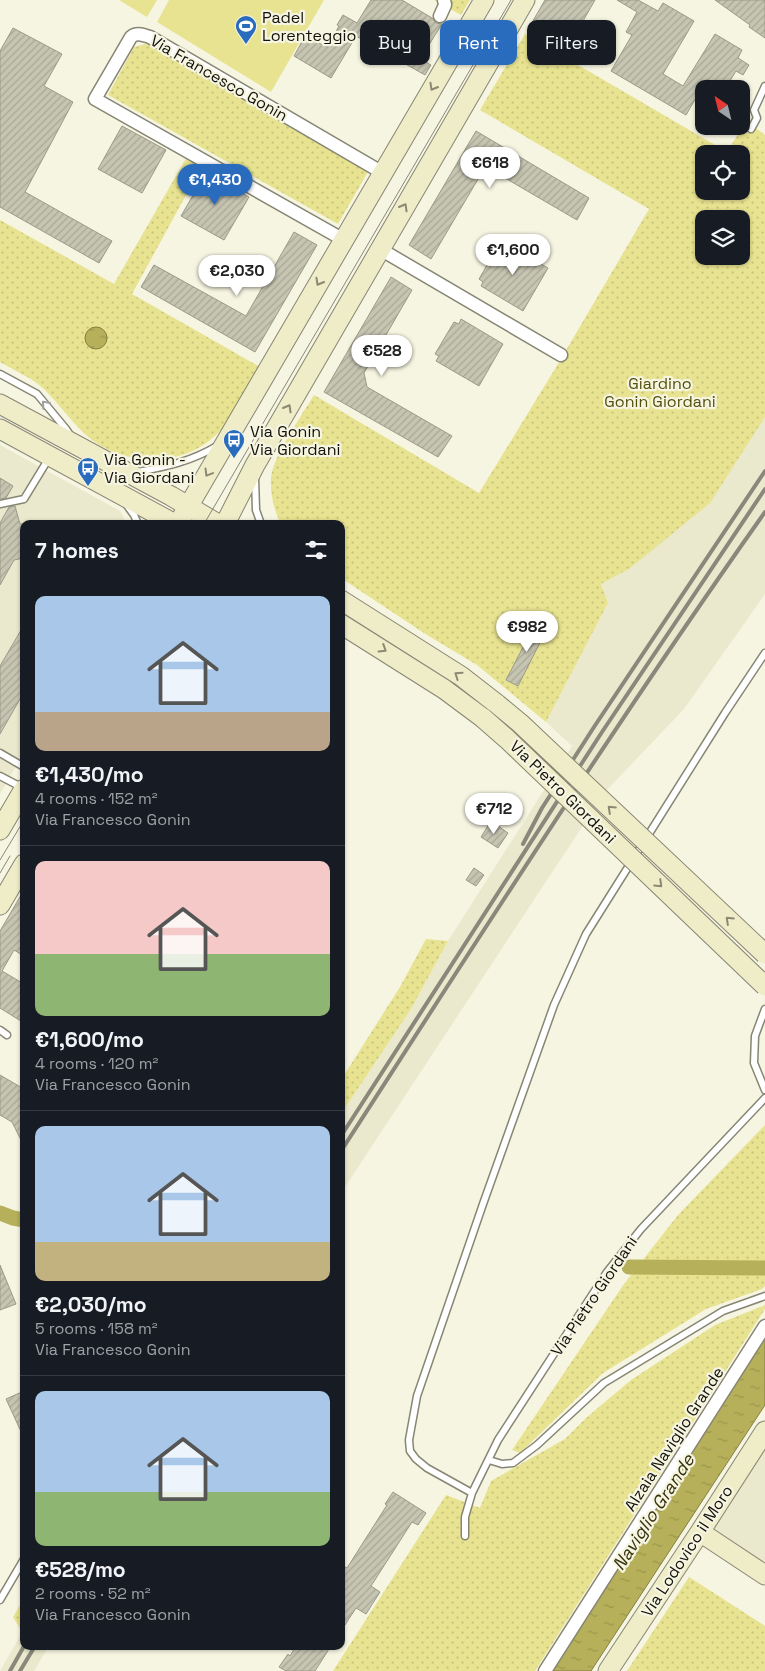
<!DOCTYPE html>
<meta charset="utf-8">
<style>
:root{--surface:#171b24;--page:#20242c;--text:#f1f3f6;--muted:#9ea1a6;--line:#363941;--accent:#296cbd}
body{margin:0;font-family:"Space Grotesk",sans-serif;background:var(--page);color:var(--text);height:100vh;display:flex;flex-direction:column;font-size:19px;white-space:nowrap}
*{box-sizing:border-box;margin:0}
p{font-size:16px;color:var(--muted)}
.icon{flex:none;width:28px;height:28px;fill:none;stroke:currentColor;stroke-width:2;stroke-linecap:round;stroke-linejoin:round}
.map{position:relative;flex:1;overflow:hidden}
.details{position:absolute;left:20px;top:520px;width:325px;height:1130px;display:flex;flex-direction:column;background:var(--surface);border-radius:10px;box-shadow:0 1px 4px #0004}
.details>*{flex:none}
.banner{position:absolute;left:360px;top:20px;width:330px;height:45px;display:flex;gap:10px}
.needle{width:32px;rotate:325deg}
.tools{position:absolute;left:695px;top:80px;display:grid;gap:10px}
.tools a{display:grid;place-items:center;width:55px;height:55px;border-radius:10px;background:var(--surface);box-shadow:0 1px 4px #0004;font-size:25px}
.price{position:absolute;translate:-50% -42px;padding:0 11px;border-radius:18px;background:#fff;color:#222;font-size:16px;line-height:32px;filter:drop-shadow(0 1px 2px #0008)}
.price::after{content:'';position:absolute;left:50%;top:30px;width:15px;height:11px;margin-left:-8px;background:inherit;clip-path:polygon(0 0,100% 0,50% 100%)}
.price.on{background:var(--accent);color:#fff}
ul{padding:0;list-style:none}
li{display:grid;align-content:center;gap:10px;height:265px;padding:0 15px}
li+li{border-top:1px solid var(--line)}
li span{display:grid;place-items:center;height:155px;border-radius:10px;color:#555}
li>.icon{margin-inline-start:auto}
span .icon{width:90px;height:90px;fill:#fffc;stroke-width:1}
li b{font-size:21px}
h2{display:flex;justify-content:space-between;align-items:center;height:60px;padding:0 15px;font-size:21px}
.chip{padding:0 18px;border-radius:10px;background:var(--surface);box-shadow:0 1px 4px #0004;font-size:18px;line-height:45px}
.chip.on{background:var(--accent);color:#fff}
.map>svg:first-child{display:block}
</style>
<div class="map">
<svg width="765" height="1671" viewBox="0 0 765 1671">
<defs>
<pattern id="grass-dots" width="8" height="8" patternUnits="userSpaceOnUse" patternTransform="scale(1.25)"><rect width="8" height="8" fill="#e8e390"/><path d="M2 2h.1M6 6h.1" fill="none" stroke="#c6c27b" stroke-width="1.8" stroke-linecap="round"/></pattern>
<pattern id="water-ripples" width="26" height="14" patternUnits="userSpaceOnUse" patternTransform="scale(1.25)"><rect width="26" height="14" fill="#b6b05a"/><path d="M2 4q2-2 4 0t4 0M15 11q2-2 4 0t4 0" fill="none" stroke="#9b964d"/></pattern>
<pattern id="building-hatch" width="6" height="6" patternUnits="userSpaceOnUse" patternTransform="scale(1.25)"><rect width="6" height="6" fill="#c6c5b2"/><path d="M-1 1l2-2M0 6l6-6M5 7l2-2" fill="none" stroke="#a9a898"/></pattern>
</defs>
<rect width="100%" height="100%" fill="#f6f5e1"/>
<path fill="#eae9cd" d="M765,417V594L684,709L605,792L341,1193V1114L411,1009L448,941L572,746L546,722L608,603L601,584L629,569Z
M0,445L120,511L127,524H24V752L0,794Z
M765,1439V1572L705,1533Z
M24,1629V1646H49L34,1671H0Z"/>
<path fill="url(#grass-dots)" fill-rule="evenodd" d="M434,0H470L461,15Z
M525,34L727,152L746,121L765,135V417L710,503L629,569L601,584L608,603L546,722L477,665L427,635L341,578V524H281C274,511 270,493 271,478C273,456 302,415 314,395L479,493L558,364L649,209L480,110ZM704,154H741V191H704ZM704,219H741V256H704Z
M149,43L369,170L338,224L108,95L134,47Z
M188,155L203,164L132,294L260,367C247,389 236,416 217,434C184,467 129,467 92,440C74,426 61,406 45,390C33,378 15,371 0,362V220L114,284Z
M426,939L448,941L411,1009L341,1114V1080L400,987Z
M765,1125V1286L762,1289L706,1309L603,1373L520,1453L512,1450L624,1284L678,1215Z
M765,1305V1309L535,1671H333L446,1495L480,1508L491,1481L565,1439L586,1418L631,1380L715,1325Z
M689,1577L765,1626V1671H627Z
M24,1598V1629L22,1632L13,1617Z"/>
<path fill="#e8e390" d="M119,0H157L147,17Z
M169,0H324L271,92L157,22Z"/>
<path fill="url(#water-ripples)" stroke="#858042" d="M85 338a11 11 0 1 1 22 0a11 11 0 1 1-22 0Z
M765,1337V1405L591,1671H552Z"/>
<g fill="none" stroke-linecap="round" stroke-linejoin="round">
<path stroke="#b6b05a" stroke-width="15" d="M0,1213L13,1218L24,1220
M629,1267L765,1268"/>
</g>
<path fill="url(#building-hatch)" stroke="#9b9a88" d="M371,0H402L432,18L436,23L442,24L420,59L431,65L425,75L356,36L331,78L294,56L305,36L327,47L339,26L337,25L343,15L357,23Z
M545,0H595L567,49L530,26Z
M617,0H638L658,11L663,3L694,21L663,74L683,86L715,34L742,50L738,58L749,65L743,75L736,71L725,89L707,79L686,115L611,71L632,35L626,32L637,12Z
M715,0H765V38L749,27L750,25Z
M13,28L62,54L44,86L73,102L25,192L112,241L99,263L0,207V51Z
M122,126L166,150L142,193L98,169Z
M476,131L589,198L577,220L493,171L481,174L431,259L409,245Z
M206,173L249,197L224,240L181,216Z
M294,232L317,245L255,352L141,287L154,265L246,316Z
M505,243L548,268L523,311L481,286L483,282L479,279L498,246L502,248Z
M391,277L412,290L364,373L367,387L452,436L438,457L324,392Z
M461,319L503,344L479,386L436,361L439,356L435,354L454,322L459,324Z
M0,478L13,486L6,498L0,499Z
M15,506L20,524H24V558L14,560L0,585V523L9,507Z
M552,619L518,686L506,680L533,628Z
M24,625V692L0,734V666Z
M491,821L508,833L498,848L481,837Z
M474,868L484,875L476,886L466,880Z
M24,890V956L14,950L2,971L24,984V1023L0,1008V931Z
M0,1075L24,1089V1146L12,1122L0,1115Z
M0,1265L16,1304L0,1310Z
M24,1391V1438L6,1399Z
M393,1492L426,1513L418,1525L412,1522L371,1586L380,1592L366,1614L356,1608L341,1631V1565L347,1568L387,1505L385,1504Z
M296,1646H331L315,1671H286L279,1667L288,1654L290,1656Z"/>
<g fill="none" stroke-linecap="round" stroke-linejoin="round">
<g stroke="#878674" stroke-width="9">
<path id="lane" d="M751,129L757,118L754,110L765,86
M0,374L37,394L66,429L70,435
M137,472C166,467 192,461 217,446
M255,478L256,510L261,524
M0,504L24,499L49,458
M126,504L134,515L138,524
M0,753L24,767
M0,776L23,788
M765,1009L755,1036L754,1063L765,1090
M0,1030L7,1035
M489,1460L502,1464L513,1463L537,1445L604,1383L723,1311L765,1296
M472,1493L427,1468L416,1459L410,1451L409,1440L417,1396L483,1204L554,1005L586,934L725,713L765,653
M465,1536V1517L472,1493L498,1440L607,1272L641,1229L765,1098
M0,1600L24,1559"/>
</g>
<g stroke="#878674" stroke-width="15">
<path id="street" d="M440,16L445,5L444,0
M344,240L95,99L131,37C137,32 143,35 150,37L383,173
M380,249L561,355
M545,1671L765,1326"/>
</g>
<g stroke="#878674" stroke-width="21">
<path id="secondary" d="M0,404L171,496L218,524
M0,429L175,524
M178,524L484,0
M225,524L255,465L525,0
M341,600L461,676L497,704
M341,624L444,689L483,718
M0,830L24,789
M0,905L24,864
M700,1532L765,1575
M608,1671L700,1532L765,1431"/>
</g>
<use href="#lane" stroke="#fff" stroke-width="6"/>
<use href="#street" stroke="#fff" stroke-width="12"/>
<use href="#secondary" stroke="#efecc8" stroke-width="19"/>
<path stroke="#89887b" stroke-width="1" d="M204,524L511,0
M0,860L24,820
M0,873L10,856"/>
<path stroke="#89887b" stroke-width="4" d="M523,844L542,808L594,727L765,471
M341,1136L602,732L765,489
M341,1151C480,936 617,721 765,512
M10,1671L24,1646
M20,1671L35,1646"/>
<g stroke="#878674" stroke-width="21" stroke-linecap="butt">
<path id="secondary-bridge" d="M497,704L520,723L765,954
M483,718L507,739L765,986"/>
</g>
<use href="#secondary-bridge" stroke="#efecc8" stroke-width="19"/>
</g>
<defs><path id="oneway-chevron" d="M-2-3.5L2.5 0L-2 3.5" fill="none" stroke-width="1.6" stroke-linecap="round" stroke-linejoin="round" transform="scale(1.25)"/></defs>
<g stroke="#8c8973">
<use href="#oneway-chevron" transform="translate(433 87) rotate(120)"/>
<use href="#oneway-chevron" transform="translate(404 207) rotate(-60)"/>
<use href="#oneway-chevron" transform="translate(319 282) rotate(120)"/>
<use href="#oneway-chevron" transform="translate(288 408) rotate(-60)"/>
<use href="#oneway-chevron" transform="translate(208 473) rotate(121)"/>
<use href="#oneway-chevron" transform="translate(383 649) rotate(32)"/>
<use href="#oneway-chevron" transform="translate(458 675) rotate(-145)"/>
<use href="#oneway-chevron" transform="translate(611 809) rotate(-137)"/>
<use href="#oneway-chevron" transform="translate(659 884) rotate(44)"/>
<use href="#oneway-chevron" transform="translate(729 920) rotate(-137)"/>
</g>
<use stroke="#a0a09d" href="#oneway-chevron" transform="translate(45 404) rotate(-131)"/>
<defs>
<g id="stadium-pin" transform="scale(1.125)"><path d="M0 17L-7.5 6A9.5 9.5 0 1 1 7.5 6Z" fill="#296cbd" stroke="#f6f5e1"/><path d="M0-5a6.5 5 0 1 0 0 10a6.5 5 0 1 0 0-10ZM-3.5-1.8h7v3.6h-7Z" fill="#fff"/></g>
<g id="bus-pin" transform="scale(1.125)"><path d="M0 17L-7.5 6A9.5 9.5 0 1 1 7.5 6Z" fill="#296cbd" stroke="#f6f5e1"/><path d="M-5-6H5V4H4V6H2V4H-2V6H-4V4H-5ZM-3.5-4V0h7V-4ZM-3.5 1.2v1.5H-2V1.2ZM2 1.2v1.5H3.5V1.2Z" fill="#fff"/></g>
</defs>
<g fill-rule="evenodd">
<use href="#stadium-pin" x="246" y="26"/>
<use href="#bus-pin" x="234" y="440"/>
<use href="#bus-pin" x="88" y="468"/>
</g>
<g text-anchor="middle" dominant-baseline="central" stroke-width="4.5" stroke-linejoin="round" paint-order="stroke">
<g font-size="16" fill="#12110b" stroke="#f6f5e1" text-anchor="start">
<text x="262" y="17">Padel<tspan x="262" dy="18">Lorenteggio</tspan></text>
<text x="250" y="431">Via Gonin<tspan x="250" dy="18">Via Giordani</tspan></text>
<text x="104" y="459">Via Gonin -<tspan x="104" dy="18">Via Giordani</tspan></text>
</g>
<g font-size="16" fill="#12110b" stroke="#f6f5e1">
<text transform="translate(219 78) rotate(30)">Via Francesco Gonin</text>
<text transform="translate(563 792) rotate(44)">Via Pietro Giordani</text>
<text transform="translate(594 1296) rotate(-56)">Via Pietro Giordani</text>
<text transform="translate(674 1439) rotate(-57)">Alzaia Naviglio Grande</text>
<text transform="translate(687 1551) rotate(-57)">Via Lodovico il Moro</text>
</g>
<g font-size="16" fill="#54500c" stroke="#f6f5e1">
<text x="660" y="383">Giardino<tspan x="660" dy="18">Gonin Giordani</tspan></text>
</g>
<g font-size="18" font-style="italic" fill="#36330d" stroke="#f6f5e1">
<text transform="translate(653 1512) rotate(-57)">Naviglio Grande</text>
</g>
</g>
</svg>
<div class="tools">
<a><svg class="needle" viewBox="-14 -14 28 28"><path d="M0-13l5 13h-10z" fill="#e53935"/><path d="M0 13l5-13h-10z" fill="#9ea1a6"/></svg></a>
<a><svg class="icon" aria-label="locate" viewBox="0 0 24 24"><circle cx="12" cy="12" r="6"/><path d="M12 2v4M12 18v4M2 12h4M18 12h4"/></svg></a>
<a><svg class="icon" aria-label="layers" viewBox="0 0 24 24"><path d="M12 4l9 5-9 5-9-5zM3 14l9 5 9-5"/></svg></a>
</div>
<b class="price" style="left:490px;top:189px">€618</b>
<b class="price on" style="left:215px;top:206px">€1,430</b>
<b class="price" style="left:513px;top:276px">€1,600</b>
<b class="price" style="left:237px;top:297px">€2,030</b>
<b class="price" style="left:382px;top:377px">€528</b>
<b class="price" style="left:527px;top:653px">€982</b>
<b class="price" style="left:494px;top:835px">€712</b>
<div class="banner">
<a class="chip">Buy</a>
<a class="chip on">Rent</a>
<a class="chip">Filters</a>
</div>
<section class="details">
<h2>7 homes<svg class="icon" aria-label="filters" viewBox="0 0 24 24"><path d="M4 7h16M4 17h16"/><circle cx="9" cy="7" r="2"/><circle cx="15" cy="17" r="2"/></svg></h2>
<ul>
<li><span style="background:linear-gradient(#a9c7e8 75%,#b9a48a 0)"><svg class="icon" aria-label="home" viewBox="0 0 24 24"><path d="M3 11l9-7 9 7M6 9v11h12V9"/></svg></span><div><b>€1,430/mo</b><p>4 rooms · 152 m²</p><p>Via Francesco Gonin</p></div></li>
<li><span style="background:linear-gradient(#f6c9c9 60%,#8fb573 0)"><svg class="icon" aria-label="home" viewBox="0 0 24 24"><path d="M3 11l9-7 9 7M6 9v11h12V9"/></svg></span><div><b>€1,600/mo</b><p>4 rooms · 120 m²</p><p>Via Francesco Gonin</p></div></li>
<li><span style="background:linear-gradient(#a9c7e8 75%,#c2b280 0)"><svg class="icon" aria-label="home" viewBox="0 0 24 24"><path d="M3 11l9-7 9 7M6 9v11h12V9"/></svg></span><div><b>€2,030/mo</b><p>5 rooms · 158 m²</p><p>Via Francesco Gonin</p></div></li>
<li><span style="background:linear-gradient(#a9c7e8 65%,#8fb573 0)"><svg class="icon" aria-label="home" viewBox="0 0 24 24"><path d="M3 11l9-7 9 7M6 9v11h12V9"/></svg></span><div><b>€528/mo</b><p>2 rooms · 52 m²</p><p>Via Francesco Gonin</p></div></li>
</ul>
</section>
</div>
